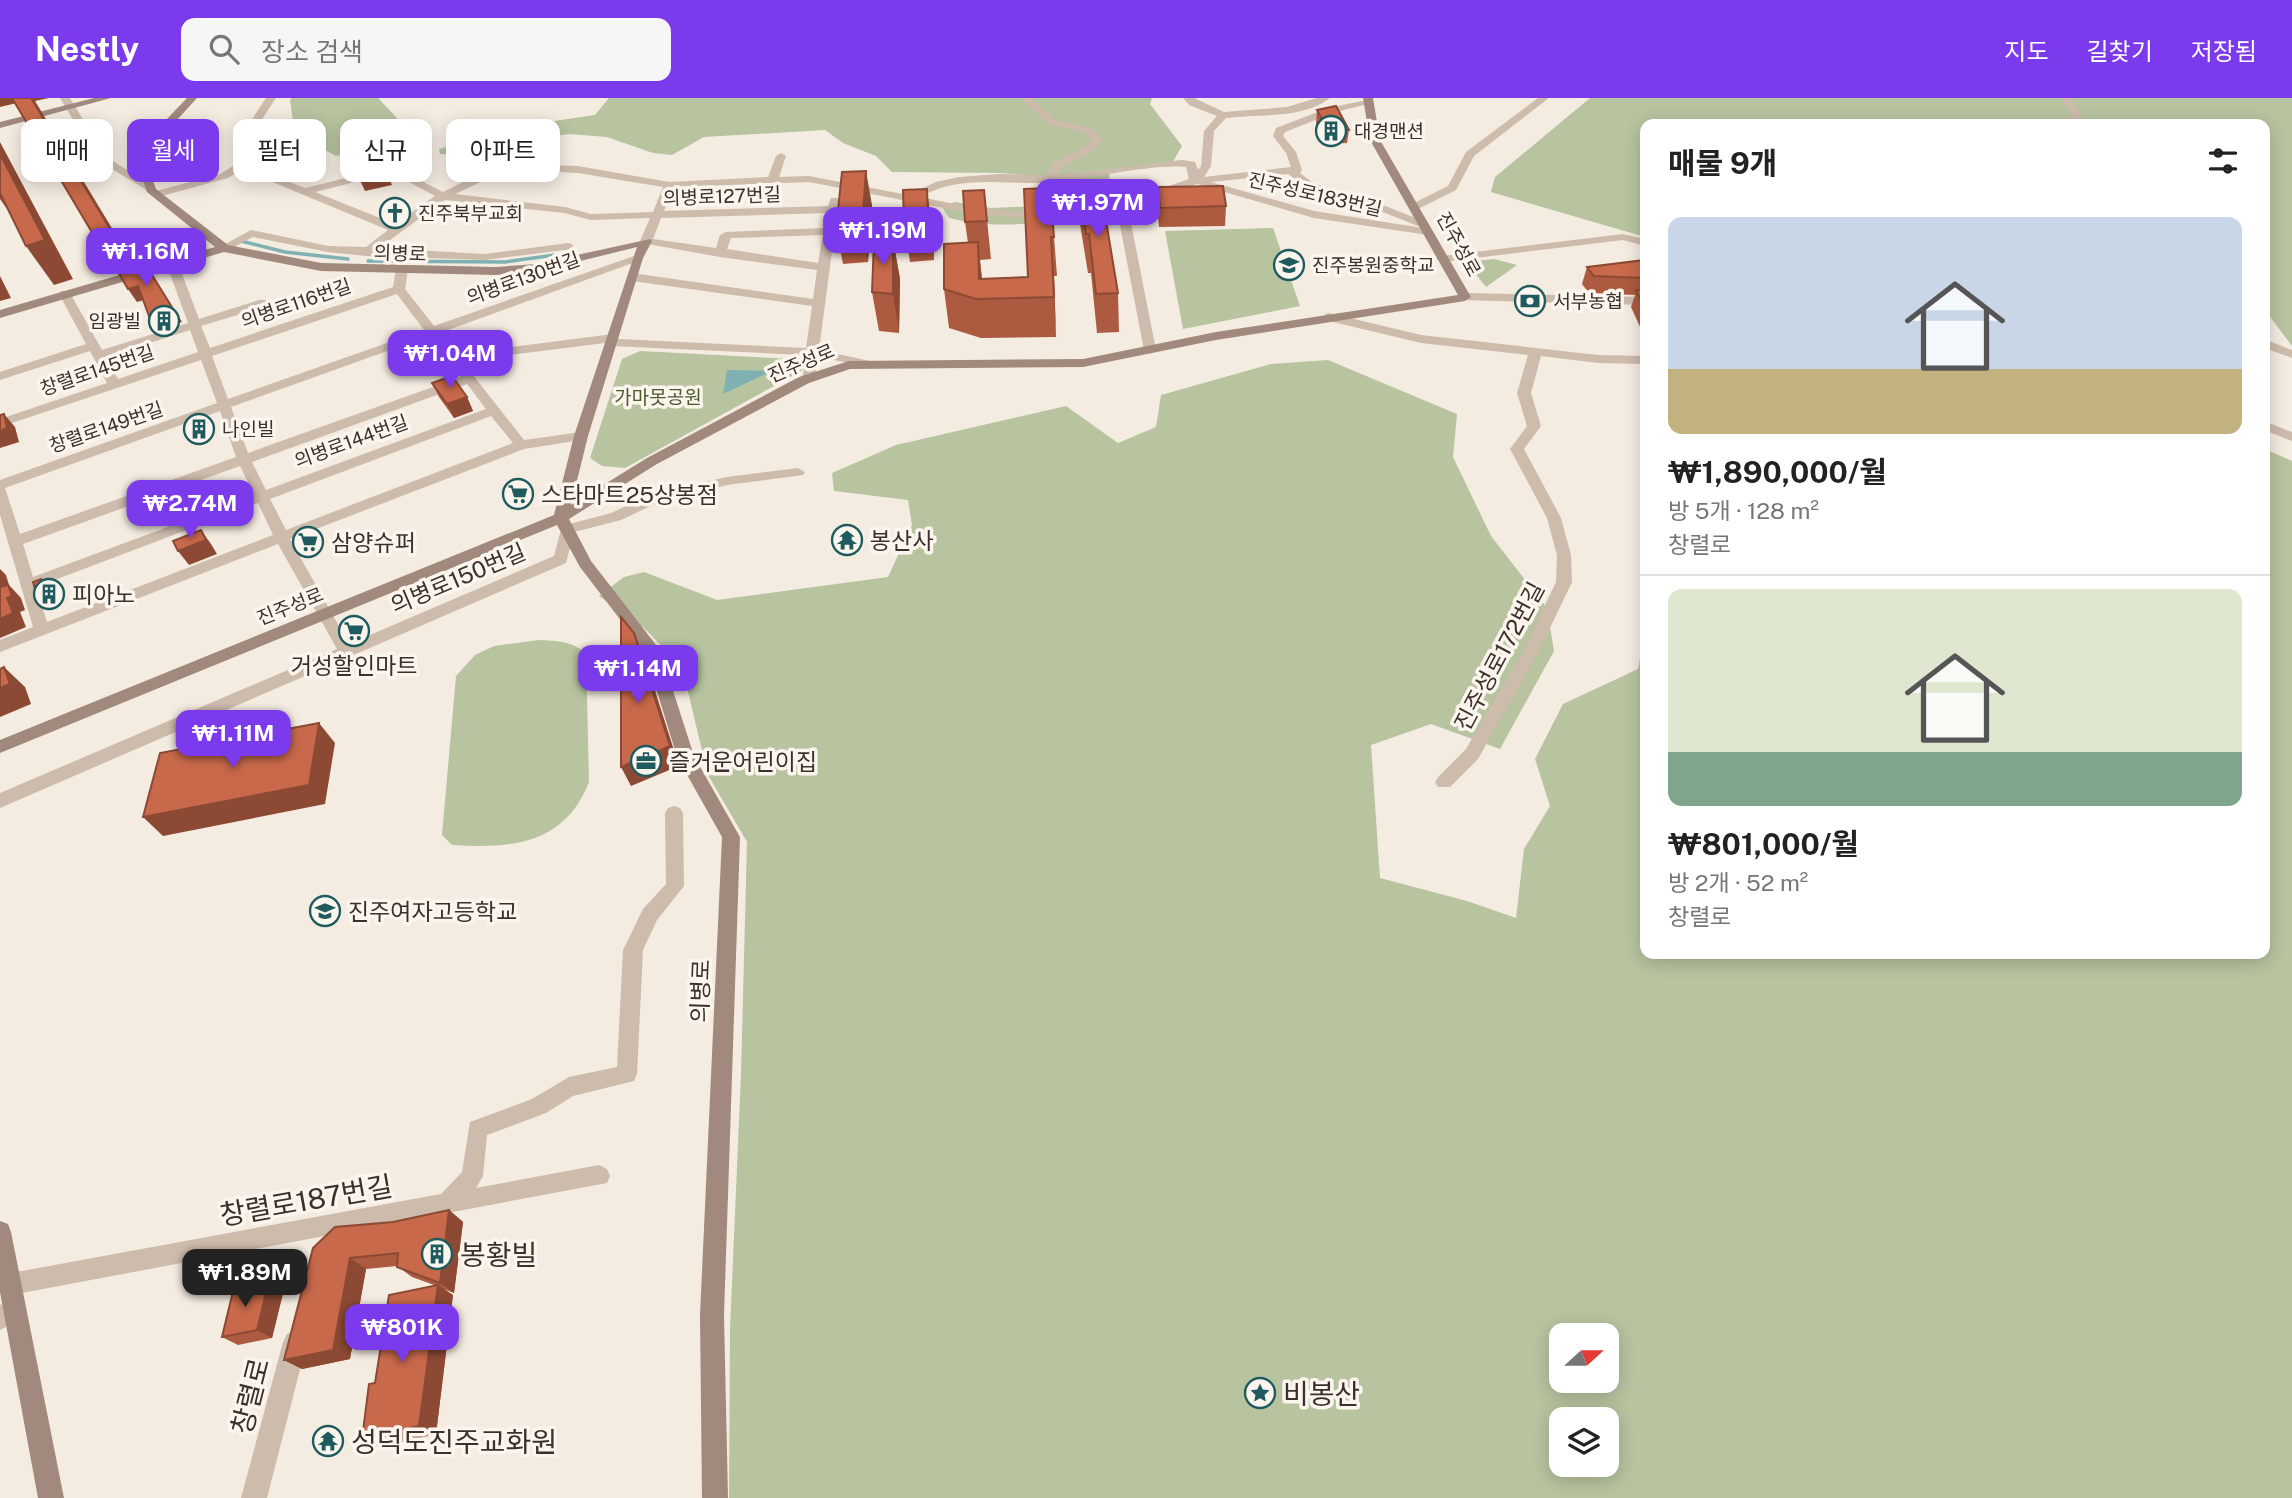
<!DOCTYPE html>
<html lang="ko">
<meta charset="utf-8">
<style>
:root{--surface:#fff;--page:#f6f6f6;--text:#222;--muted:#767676;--line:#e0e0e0;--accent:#7c3aed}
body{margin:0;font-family:"Public Sans","Noto Sans KR",sans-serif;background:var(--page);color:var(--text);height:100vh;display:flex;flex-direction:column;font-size:26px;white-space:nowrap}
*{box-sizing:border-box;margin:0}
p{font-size:23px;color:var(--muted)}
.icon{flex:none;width:38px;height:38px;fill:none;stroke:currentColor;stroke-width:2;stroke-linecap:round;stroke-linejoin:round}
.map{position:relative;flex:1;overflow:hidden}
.panel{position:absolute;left:1640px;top:21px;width:630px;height:840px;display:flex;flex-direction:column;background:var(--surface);border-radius:14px;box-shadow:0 4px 18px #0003}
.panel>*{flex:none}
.guide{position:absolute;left:21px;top:21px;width:665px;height:63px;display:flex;gap:14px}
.needle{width:46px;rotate:69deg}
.tools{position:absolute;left:1549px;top:1225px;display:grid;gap:14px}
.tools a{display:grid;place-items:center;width:70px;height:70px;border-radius:14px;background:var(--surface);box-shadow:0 4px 18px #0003;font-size:35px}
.price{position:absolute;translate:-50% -60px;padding:0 16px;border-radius:14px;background:var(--accent);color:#fff;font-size:23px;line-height:46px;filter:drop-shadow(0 2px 4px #0008)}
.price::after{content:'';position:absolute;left:50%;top:42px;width:21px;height:16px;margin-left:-10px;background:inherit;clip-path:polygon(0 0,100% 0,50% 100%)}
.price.selected{background:#222;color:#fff}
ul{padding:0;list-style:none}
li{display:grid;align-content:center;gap:14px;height:371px;padding:0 28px}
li+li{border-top:2px solid var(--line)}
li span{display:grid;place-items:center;height:217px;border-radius:14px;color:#555}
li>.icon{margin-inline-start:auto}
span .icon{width:126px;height:126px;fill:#fffc;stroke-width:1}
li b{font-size:30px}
h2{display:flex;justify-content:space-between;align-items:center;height:84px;padding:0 28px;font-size:30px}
.pill{padding:0 24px;border-radius:14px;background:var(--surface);box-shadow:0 4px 18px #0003;font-size:24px;line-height:63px}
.pill.selected{background:var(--accent);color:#fff}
header{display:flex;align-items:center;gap:42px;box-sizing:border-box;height:98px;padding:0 35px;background:var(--accent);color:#fff}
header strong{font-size:33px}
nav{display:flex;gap:38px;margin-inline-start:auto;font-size:24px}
.search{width:490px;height:63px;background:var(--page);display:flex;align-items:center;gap:18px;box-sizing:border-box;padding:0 24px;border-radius:14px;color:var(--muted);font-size:26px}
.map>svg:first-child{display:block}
</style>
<header>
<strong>Nestly</strong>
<div class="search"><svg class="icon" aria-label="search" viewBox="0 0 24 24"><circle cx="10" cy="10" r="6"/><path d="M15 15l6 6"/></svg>장소 검색</div>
<nav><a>지도</a><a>길찾기</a><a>저장됨</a></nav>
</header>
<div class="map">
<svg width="2292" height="1400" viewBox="0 0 2292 1400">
<rect width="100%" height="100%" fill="#f4ebe1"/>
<path fill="#b8c4a0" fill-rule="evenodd" d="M292,0H378L416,40L336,58L314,46L297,50L290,2Z
M609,0H1152L1150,6L1182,48L1171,67L1110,74L1109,82L1133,109C1074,121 1008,135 949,120L942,109L955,104L991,110L1083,106L1090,93L1059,79L999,75L892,74L876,58L843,45L825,32L704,39L672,57L653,55L607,39L569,36L533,41L479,57L440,56L439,51L527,27L595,17Z
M1590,0H2292V248L2265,212L2264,26H1645V139L1491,94L1495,79Z
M1273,130L1300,208L1183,231L1165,133Z
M1494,161L1517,167L1486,189L1466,164Z
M640,253L793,261L804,269L801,273L625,370L602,368L590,360L622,261Z
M1328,262L1457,316L1453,359L1491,438L1547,510L1554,553L1500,651L1431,626L1371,647L1380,780L1467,803L1516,820L1524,751L1550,708L1535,661L1563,606L1638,571L1645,536V856H2264L2265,351L2292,363V1400H729L730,1231L741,976L747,744L708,677L682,569L643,529L599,498L624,479L644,474L717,502L888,479L912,427L908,402L834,393L832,375L896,347L1066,308L1118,345L1156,329L1161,297L1271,266ZM1561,1237H1606V1283H1561ZM1561,1321H1606V1367H1561Z
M539,542C558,543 571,543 586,555L589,684C565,746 512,751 452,747L442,737L456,578L475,557L494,548Z"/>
<path fill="#7fb0b2" d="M727,272L772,273L723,296Z"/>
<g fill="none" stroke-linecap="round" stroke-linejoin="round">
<path stroke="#7fb0b2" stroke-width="3.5" d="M241,143L285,154L348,161
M368,163L505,164L555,157"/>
<path fill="#cdbbac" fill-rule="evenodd" d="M60,0H70L105,58L155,90L156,93L220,76L241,63L249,26L266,0H276L259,26L250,67L228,80L158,99L97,62Z
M1021,0H1032L1055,22L1091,30L1103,41L1096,51L1061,69L1059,77L1182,62L1195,64L1198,72L1201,68L1204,33L1217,18L1189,7L1183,0H1194L1224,14L1287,9L1317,0H1330C1303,21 1259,16 1226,20L1214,33L1211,68L1204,79L1291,69L1286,55L1273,38L1276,30L1328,10L1372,1V5L1336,14L1285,34L1283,38L1296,54L1302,72L1300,75L1313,85L1373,103L1428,125L1430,127L1425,130L1434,134L1428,137L1314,120L1197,86L1128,110L1156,252L1150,256L1144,252L1117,112L1023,120L970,115L809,84L673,89L664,113L828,108L831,100H839L819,252L870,263V269L818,259L815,279L804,286L798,282L803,277L805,257L611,248L605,245L462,263L524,342L581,334L588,338L581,342L524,351L290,441L349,546L554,458L562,428L611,415L655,395L727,379L798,370L805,374L803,377L727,387L659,404L621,422L574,434L566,465L0,710V695L337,551L278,446L0,554V542L33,529L0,417V382L217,305L201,262L0,329V321L107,285L90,253L0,282V274L86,246L59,196L61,193H69L102,252L188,225L166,165L168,163L178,165L199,221L259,202H267V208L201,228L210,250L393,189L396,171L402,167L408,171L405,191L434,228L637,157L641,158V162L440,235L456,256L613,236L619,241L806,250L812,208L632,183L626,179L632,175L813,201L817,172L720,159L642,145L640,143L650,120L591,122L564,115L445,102L379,150L485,156L568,145L572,146L579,160L573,163L569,162L564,152L485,162L366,158L328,154L253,139L228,152L218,150L251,132L328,148L366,149L388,132L270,83L269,81L274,78L305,90L383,71L400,72L443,94L477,77L525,66L578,68L669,84L768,79L776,58L781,55L786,58L779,79L809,78L908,97L936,84L959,79L998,76L1048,77L1052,65L1088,47L1092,42L1083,34L1048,26ZM1186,69L1189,81L1121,105L1023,114L970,109L920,99C964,74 1011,89 1057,84C1095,80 1151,66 1186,69ZM525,72L578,75L663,89L653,114L591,116L565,109L455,96L485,82ZM1288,76L1305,89L1365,107L1423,130L1314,113L1211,84ZM383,77L398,78L435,98L395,126L315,94ZM827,115L824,130L726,134L720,137L716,150L653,141L661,120ZM823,137L818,165L727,151L731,140ZM397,196L424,232L228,301L212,258ZM190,232L198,254L118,281L106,259ZM429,238L461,279L248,355L231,309ZM467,286L486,311L266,392L252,364ZM220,313L236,359L20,436L5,390ZM491,318L513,345L286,432L270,401ZM240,368L254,397L33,479L23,446ZM258,405L273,437L47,524L36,489Z
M1538,0H1549L1474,58L1456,92L1418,111H1410V107L1448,88L1466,54Z
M2061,0H2071L2081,16L2078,26H2068L2071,16Z
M1623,136L1645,141V148L1623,142L1442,164L1436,161L1442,158Z
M1465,195L1645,199V207L1461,202L1459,199Z
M1329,215L1421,237L1598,257L1645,258V266L1598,265L1541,258L1531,295L1541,328L1524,351L1561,420L1571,457L1572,484L1536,559L1478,661L1450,689H1438L1435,684L1438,679L1466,651L1520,559L1556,484L1557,457L1547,420L1510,351L1527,328L1517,295L1528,257L1421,245L1325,222V216Z
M2264,241L2292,252V260L2264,250Z
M2264,323L2292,334V343L2264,332Z
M674,708L680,710L683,715L684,788L657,822L643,852L637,976L634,983L573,998L546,1015L487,1037L483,1078L476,1090L599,1067L607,1071L610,1078L607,1085L11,1197L3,1194L0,1185L3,1178L11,1175L441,1096L462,1074L470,1024L532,1001L569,979L617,969L623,852L643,811L666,786L665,715L668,710Z
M13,1201L21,1205L25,1213L21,1221L0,1232V1207Z
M295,1232L303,1236L307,1244L267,1400H241L283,1244L287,1236Z"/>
<path fill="#a18a7d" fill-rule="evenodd" d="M94,0H111L0,30V24Z
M187,0H197L155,46L147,65L156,91L228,147L321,165L496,169L536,166L650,141L652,143L643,160L588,338L571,407L647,360L799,279L849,263L1083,261L1216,234L1458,197L1370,42L1363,0H1373L1380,42L1471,199L1465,203L1216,242L1083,269L850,271L809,285L657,366L569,421L591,463L660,552L694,658L740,739L724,1217L728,1400H702L700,1217L722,739L677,659L645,554L580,469L557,427L0,655V642L554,417L574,338L637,149L536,174L496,177L321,173L224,154L0,220V212L215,149L147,94L137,65L146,43Z
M0,1123L8,1126L11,1134L64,1400H38L0,1194Z"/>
</g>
<path fill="#ac5a40" d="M1317,12L1349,32L1347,45L1328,46L1316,25Z
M1078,88L1118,195L1119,234L1097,235L1091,175H1088L1080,126Z
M1158,89L1226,108L1225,128L1159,129L1157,108Z
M1024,91L1054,139L1057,178H1054L1056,239L981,240L949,230L944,191L968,145L965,124L984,92L991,161L980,162L982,181L1028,179Z
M903,92L932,129L934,162L910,164L904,125Z
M872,107L868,164L843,166L836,131Z
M893,142L900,181L899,235L879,233L872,194Z
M1645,162V231H1641L1631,209L1635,197L1589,195L1582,186L1587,169Z
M432,285L467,299L473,313L454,320L439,299Z
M449,1112L463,1124L454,1195L443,1191L453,1197L436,1336L380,1349L362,1341L375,1285L434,1187L412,1179L397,1168L366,1171L350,1261L302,1271L284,1262L313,1150L393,1124Z
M269,1183L284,1191L272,1240L238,1247L222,1239Z"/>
<path fill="#8c4a34" d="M0,0H49L35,3L136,170L119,174L93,136L17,5L0,9Z
M0,44L73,181L54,187L26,148L0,56Z
M375,47L392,87L365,93L359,80L376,70L370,57Z
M866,73L872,107L868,164L862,130Z
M927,91L932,129L934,162L928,124Z
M0,94L22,132L0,101Z
M1051,139L1054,178L1056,239Z
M893,142L900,181L899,235L893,196Z
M978,144L982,183L979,181Z
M144,164L182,224L158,232L149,218Z
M0,178L11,200L0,203Z
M138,188L147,201L137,204L128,191Z
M467,299L473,313L454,320L447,306Z
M4,316L15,329L19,344L0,350V333Z
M201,432L211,446L217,456L189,467L178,453Z
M0,471L6,477L9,487L21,500L25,512L20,514L26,529L0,540Z
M41,481L48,487L53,501L44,505L37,498Z
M634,535L643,555L679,668L631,688L621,669Z
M4,569L25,589L31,606L0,619V587Z
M319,625L335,645L325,706L163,738L143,719Z
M449,1112L463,1124L454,1195L440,1185Z
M350,1160L366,1171L350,1261L302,1271L284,1262Z
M269,1183L284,1191L272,1240L257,1232Z
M438,1187L453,1197L436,1336L380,1349L362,1341Z"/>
<path fill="#c8694b" stroke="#8c4a34" stroke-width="2" d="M12,0H31L110,131L93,136Z
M1336,8L1349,32L1329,34L1317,12Z
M375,47L378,56L370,57Z
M0,56L45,142L26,148L0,95Z
M377,67H383L386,74L359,80L364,70Z
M866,73L862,130L836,131L842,74Z
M1100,86L1118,195L1096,196L1089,136H1086L1078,88Z
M1223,88L1226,108L1160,110L1158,89Z
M1050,90L1054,139H1051L1054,199L976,201L944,191V146L978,144L979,181L1028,179L1024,91Z
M927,91L928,124L904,125L903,92Z
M984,92L987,123L965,124L963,93Z
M893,142V196L872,194L874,143Z
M1645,162V180L1594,178L1587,169Z
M144,164L173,211L149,218L138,188L128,191L117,172Z
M1636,192H1645V211Z
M452,278L467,299L447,306L432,285Z
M4,316L7,330L0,333V317Z
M201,432L206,442L178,453L173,443Z
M41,481L46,495L37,498L33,484Z
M8,487L12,498L7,500L13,515L0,521V489Z
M621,519L634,535L670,648L621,669Z
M4,569L10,586L0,590V571Z
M319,625L309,687L143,719L160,655Z
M449,1112L440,1185L397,1169L398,1155L350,1160L333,1252L284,1262L313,1150L335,1129L393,1124Z
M269,1183L257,1232L222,1239L234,1189Z
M438,1187L419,1328L362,1341L369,1286L375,1285L389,1197Z"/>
<defs>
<g id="building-ring" transform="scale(1.575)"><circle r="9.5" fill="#fbf5ee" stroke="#1f5a5e" stroke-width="1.5"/><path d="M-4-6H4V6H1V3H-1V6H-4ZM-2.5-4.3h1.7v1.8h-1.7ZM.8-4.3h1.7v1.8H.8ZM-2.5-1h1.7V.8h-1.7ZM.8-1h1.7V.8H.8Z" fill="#1f5a5e"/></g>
<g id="church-ring" transform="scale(1.575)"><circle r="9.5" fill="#fbf5ee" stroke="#1f5a5e" stroke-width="1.5"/><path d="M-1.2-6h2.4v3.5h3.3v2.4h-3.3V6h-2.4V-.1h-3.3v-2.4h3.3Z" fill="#1f5a5e"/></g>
<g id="school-ring" transform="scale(1.575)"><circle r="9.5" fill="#fbf5ee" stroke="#1f5a5e" stroke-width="1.5"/><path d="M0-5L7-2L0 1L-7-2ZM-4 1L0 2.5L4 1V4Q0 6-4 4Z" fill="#1f5a5e"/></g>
<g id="bank-ring" transform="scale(1.575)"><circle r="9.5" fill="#fbf5ee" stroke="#1f5a5e" stroke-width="1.5"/><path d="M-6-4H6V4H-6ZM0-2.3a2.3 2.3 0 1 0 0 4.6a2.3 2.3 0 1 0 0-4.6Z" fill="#1f5a5e"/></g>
<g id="supermarket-ring" transform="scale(1.575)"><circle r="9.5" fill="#fbf5ee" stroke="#1f5a5e" stroke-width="1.5"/><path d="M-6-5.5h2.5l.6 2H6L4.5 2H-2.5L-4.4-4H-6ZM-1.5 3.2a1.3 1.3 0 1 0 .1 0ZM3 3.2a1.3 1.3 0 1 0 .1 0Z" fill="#1f5a5e"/></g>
<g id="temple-ring" transform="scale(1.575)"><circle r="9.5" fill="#fbf5ee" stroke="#1f5a5e" stroke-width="1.5"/><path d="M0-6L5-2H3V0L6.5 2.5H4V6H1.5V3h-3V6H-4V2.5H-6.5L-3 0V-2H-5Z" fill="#1f5a5e"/></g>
<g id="office-ring" transform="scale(1.575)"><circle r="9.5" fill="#fbf5ee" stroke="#1f5a5e" stroke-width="1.5"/><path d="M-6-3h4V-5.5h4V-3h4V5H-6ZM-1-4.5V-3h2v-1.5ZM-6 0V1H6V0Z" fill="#1f5a5e"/></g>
<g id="sight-ring" transform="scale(1.575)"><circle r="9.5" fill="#fbf5ee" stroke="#1f5a5e" stroke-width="1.5"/><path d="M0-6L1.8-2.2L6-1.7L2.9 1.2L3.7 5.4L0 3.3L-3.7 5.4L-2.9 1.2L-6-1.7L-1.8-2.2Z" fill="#1f5a5e"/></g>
</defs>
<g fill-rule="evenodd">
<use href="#building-ring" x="1331" y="33"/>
<use href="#church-ring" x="395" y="115"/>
<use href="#school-ring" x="1289" y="167"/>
<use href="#bank-ring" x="1530" y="203"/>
<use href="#building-ring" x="164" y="223"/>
<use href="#building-ring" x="199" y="331"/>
<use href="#supermarket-ring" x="518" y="396"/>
<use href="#temple-ring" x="847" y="442"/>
<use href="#supermarket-ring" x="308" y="444"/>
<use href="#building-ring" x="49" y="496"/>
<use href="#supermarket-ring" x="354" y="533"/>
<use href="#office-ring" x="646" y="663"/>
<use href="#school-ring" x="325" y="813"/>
<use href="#building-ring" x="437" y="1156"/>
<use href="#sight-ring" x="1260" y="1295"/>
<use href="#temple-ring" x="328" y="1343"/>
</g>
<g text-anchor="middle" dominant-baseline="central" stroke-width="7" stroke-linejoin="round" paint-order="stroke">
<g font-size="19" fill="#3b302b" stroke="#fbf5ee" text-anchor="start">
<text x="1354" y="33">대경맨션</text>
<text x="418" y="115">진주북부교회</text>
<text x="1312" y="167">진주봉원중학교</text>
<text x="1553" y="203">서부농협</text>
<text x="141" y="223" text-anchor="end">임광빌</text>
<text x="222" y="331">나인빌</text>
</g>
<g font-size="19" fill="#3b302b" stroke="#fbf5ee">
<text transform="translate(1315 96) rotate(13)">진주성로183번길</text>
<text transform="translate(722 98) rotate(-2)">의병로127번길</text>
<text transform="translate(1459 146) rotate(61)">진주성로</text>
<text transform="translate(400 155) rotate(2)">의병로</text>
<text transform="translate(523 180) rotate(-20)">의병로130번길</text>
<text transform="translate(296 205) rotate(-19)">의병로116번길</text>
<text transform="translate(801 265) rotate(-23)">진주성로</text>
<text transform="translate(97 272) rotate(-19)">창렬로145번길</text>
<text transform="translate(106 329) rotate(-19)">창렬로149번길</text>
<text transform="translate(351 343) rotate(-20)">의병로144번길</text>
<text transform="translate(290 508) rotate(-22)">진주성로</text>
</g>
<g font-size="19" fill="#4a5a2e" stroke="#fbf5ee">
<text x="658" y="299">가마못공원</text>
</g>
<g font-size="23" fill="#3b302b" stroke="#fbf5ee" text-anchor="start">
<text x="541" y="396">스타마트25상봉점</text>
<text x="870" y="442">봉산사</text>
<text x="331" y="444">삼양슈퍼</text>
<text x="72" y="496">피아노</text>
<text x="354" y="567" text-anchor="middle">거성할인마트</text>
<text x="669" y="663">즐거운어린이집</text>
<text x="348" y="813">진주여자고등학교</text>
</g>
<g font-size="23" fill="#3b302b" stroke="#fbf5ee">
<text transform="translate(458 480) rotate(-23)">의병로150번길</text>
<text transform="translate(1499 558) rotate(-62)">진주성로172번길</text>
<text transform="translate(700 893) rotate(-88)">의병로</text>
</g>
<g font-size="28" fill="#3b302b" stroke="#fbf5ee">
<text transform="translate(306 1102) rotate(-10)">창렬로187번길</text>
<text transform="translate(250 1298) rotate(-76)">창렬로</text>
</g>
<g font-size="28" fill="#3b302b" stroke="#fbf5ee" text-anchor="start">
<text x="460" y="1156">봉황빌</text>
<text x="1283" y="1295">비봉산</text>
<text x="351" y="1343">성덕도진주교화원</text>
</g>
</g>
</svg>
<div class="tools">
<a><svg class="needle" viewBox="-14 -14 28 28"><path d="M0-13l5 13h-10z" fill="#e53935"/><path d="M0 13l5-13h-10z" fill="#767676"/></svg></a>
<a><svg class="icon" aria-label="layers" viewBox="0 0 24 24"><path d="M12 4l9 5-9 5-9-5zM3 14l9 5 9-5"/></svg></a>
</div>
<b class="price" style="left:1098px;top:141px">₩1.97M</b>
<b class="price" style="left:883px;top:169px">₩1.19M</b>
<b class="price" style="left:146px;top:190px">₩1.16M</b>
<b class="price" style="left:450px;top:292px">₩1.04M</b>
<b class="price" style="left:190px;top:442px">₩2.74M</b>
<b class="price" style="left:638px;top:607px">₩1.14M</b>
<b class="price" style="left:233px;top:672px">₩1.11M</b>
<b class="price selected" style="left:245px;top:1211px">₩1.89M</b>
<b class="price" style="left:402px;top:1266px">₩801K</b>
<div class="guide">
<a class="pill">매매</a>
<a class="pill selected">월세</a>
<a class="pill">필터</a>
<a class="pill">신규</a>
<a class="pill">아파트</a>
</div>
<section class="panel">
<h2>매물 9개<svg class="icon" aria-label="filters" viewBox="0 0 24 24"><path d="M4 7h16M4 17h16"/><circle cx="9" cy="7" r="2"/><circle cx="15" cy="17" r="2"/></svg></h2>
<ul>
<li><span style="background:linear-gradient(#c9d6e8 70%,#c2b280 0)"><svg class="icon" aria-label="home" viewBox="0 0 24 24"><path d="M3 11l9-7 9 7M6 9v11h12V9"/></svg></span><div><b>₩1,890,000/월</b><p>방 5개 · 128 m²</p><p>창렬로</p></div></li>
<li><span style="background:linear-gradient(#dfe7d0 75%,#7fa58c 0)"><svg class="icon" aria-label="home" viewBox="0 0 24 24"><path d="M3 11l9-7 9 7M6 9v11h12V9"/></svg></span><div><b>₩801,000/월</b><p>방 2개 · 52 m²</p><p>창렬로</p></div></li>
</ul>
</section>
</div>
